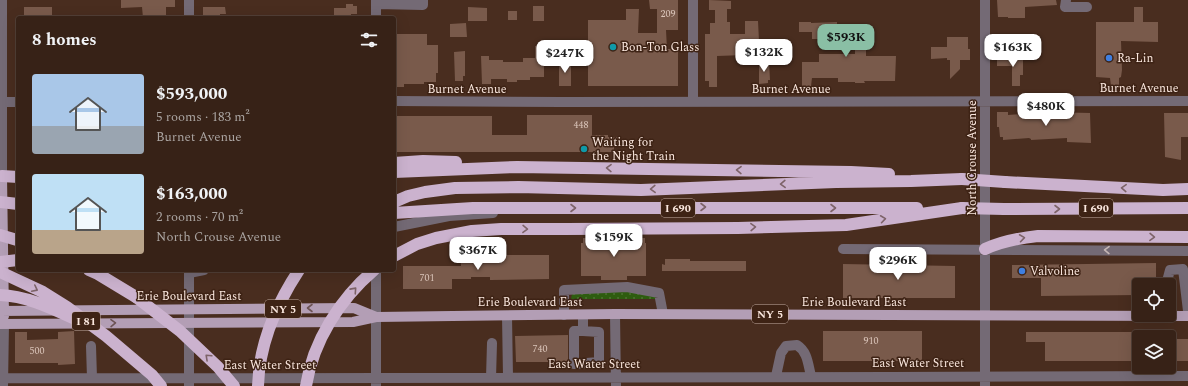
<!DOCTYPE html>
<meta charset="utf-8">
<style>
:root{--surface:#372217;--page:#422f24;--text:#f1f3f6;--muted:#aaa4a1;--line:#513f36;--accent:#8abfa5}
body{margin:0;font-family:Spectral,serif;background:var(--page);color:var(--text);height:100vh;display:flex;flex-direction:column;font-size:15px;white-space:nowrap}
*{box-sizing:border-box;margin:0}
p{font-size:13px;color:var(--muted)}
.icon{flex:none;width:22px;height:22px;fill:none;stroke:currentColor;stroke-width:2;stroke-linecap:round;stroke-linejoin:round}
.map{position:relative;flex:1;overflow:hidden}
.sheet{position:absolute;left:16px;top:16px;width:380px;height:256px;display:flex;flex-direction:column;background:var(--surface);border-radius:4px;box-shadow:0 4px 16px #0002,0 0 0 1px var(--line)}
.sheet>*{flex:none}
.controls{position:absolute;left:1132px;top:278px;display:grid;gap:8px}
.controls a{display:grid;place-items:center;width:44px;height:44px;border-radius:4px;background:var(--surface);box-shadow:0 4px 16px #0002,0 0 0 1px var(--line);font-size:20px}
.price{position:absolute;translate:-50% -34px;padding:0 9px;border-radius:8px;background:#fff;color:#222;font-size:13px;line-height:26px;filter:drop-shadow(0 1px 2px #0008)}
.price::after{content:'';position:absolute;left:50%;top:24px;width:12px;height:9px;margin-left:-6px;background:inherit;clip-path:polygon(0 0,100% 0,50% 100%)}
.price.selected{background:var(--accent);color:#111}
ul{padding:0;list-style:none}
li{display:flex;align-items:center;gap:12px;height:100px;padding:0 16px}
li span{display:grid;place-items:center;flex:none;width:112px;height:80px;border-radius:4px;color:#555}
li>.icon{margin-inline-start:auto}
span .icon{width:48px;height:48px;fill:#fffc;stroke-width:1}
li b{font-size:17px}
h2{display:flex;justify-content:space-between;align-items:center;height:48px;padding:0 16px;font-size:17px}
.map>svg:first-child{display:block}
</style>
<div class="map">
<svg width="1188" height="386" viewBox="0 0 1188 386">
<defs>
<pattern id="grass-dots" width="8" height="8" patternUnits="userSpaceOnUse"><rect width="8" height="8" fill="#2e5c0f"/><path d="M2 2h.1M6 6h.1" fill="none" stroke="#4d7332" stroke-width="1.8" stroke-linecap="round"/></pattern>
</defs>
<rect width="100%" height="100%" fill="#492d1f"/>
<path fill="url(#grass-dots)" d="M624,291L655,295L656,299H571L572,294Z"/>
<path fill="#795a4b" d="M121,0H175V7H166V18H143L142,7L121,8Z
M649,0H678V30H666L667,49H678V86H588V20H626V9H639L638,33H657V9H650Z
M709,0L731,1V9H727V22H730V34H745V21H758L759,41H756V62H745V55L717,56V87H709V81H705V34H710V23H715V10H709Z
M997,0H1056L1057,5L1025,7V18H1008V17H998Z
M346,4H353V6H357V14H351V17H334V8H346Z
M533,6H544V21H533Z
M24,7H52V18H24Z
M203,7H225L226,14H220V18H203Z
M468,7L487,8V21H468Z
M1134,7H1143V22H1158V42L1121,41L1122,70L1121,77L1119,78V86H1111L1110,78L1096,77V22H1134Z
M508,11H517V20H508Z
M799,22H811V23L837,22V27H852V30H866V56H896L895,81H864L865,83H855V82H838V78H812L811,86H802V62H819V54H855V39H839V36H821V39H812V32H799Z
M466,23L467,37H450V24Z
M394,34H427V45H438V73H436V82H424V84H404V87H394Z
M947,37H968V49H970V60H960V69L950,79V60H947V58L931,59V47H947Z
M544,45V77H530V80H517V82H507V79H491V84H482L481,56H489V60H503V62H523V58H535V46Z
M465,51V76H463V81H455L454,52Z
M997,57H1023V75H1020V86H1012V66H997Z
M559,61H571V86H559Z
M759,62H769L770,80H768V83L759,84Z
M997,112H1008V115L1023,114L1024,116L1050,115V112L1090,113L1091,143L1067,142V138L1031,140V139L1029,138L1003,140V137H1000L999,127H997Z
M1164,113H1188V137H1181V160L1165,157Z
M527,115H592V135H608V137H620V145H614V152H394V116H492V135H527Z
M583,238H645V243H646V276H627V280H601V276H581V243H583Z
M461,255H549V279L490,280V277H471V279H452V289H403V266H461Z
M665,259H690V261H746V271H662V264L665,265Z
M1156,263V285H1139V295L1041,296V278H1012V265Z
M843,264L955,266V298H843Z
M74,331L75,364L58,365V363H15V332H27V340L58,339V332Z
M823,331H922V361H823Z
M1026,332H1136V339H1139V361H1045V342H1026Z
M568,335V362H516L515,336Z
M1169,339H1188V361H1169Z"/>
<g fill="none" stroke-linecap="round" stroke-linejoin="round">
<path stroke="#746a75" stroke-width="10" d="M1066,0L1065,7H1087
M376,4L423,5V0
M189,18V0
M376,18V0
M394,101L562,102L1188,101
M0,102H18
M693,102V0
M0,176H2V0
M394,227L449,216L493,213
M843,249L1188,251
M189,270V386
M376,270V386
M189,273L204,270
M1166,285L1170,270L1183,269L1188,311
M615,314L616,386
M564,315V290L627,287L659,293L663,314
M583,315V331L599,332V362L574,364V331H583
M507,316L508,377
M91,346L92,378
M776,376L781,353L786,346L797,345C808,352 808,365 811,376
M0,378C396,379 792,377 1188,376
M491,378L492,343
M3,386L4,324
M985,386V0"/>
<path stroke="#b39eb5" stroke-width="10" d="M2,176L4,316
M0,311L354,308L376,317
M0,324L353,322L376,317L615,314L1188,316"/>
<path stroke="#cbb2ce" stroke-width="12" d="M394,163L423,161L456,162
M394,172L517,167L851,172L889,174
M2,176L18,177
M1005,182L1163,190L1188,189
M394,202L408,196L425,192L455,188L518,187L641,190L836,182L911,181L962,179
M1004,209L1188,208
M394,213L473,208H917
M985,249C1002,241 1019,238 1038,236L1188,237
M394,256L417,244L436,238L472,231L501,229H567L738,228L846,225L962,208
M89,270L98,274L136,297"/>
<path stroke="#cbb2ce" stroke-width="12" d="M962,179L1005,182
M0,202L18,204
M962,208L1004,209
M0,235L17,240
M0,262L18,260
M0,272L43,292L67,307L106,336L152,375L161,386
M0,295C26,296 49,307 73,318
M136,297L180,331L218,367L234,386
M258,386C259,344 276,305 299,270
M306,386C313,341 340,299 374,270"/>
</g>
<defs><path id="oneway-chevron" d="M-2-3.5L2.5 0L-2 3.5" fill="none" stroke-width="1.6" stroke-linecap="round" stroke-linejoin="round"/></defs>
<g stroke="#7d6368">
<use href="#oneway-chevron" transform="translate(609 168) rotate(-179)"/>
<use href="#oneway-chevron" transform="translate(739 170) rotate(-179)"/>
<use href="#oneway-chevron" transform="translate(783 184) rotate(178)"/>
<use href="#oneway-chevron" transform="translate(1124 188) rotate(-177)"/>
<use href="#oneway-chevron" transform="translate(653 189) rotate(178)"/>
<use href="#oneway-chevron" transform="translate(703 207)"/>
<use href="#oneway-chevron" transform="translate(573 208)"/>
<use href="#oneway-chevron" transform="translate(833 208)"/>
<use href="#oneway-chevron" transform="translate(1057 209)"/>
<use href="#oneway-chevron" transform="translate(883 219) rotate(-8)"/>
<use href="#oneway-chevron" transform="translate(753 227) rotate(-2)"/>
<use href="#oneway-chevron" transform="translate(525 229) rotate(1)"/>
<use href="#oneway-chevron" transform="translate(1152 237) rotate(1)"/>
<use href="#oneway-chevron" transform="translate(1022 238) rotate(-8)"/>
<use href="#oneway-chevron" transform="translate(35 289) rotate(27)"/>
<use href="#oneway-chevron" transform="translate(354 290) rotate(-48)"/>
<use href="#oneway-chevron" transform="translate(208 357) rotate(-137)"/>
</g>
<use stroke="#c4b5b4" href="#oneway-chevron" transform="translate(1107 250) rotate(-179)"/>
<g stroke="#6d5455">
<use href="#oneway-chevron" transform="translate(310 308) rotate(180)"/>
<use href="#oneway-chevron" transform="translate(113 323) rotate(-1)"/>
</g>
<g fill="#0f9aa8" stroke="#3e2315" stroke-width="1.5">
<circle cx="613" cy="47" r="4"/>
<circle cx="584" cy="149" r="4"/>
</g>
<g fill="#3f7fe0" stroke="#3e2315" stroke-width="1.5">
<circle cx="1109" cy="58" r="4"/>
<circle cx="1022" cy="271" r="4"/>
</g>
<g text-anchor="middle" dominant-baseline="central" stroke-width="3" stroke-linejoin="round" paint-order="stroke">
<g font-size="10" fill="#dac4b9">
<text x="668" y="14">209</text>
<text x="581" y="125">448</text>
<text x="427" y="278">701</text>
<text x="871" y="341">910</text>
<text x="540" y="349">740</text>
<text x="37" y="351">500</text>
</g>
<g fill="#3e2315" stroke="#c2aca2" stroke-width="1">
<rect x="661" y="199" width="34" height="18" rx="3"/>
<rect x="1079" y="199" width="34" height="18" rx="3"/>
<rect x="265" y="300" width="36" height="18" rx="3"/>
<rect x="752" y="305" width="36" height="18" rx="3"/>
<rect x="72" y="312" width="28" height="18" rx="3"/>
</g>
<g font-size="11" font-weight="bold" fill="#fae7de">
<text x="678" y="208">I 690</text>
<text x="1096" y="208">I 690</text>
<text x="283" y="309">NY 5</text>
<text x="770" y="314">NY 5</text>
<text x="86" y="321">I 81</text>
</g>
<g font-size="12" fill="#fae7de" stroke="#3e2315" text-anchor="start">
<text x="621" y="47">Bon-Ton Glass</text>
<text x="1117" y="58">Ra-Lin</text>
<text x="592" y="142">Waiting for<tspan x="592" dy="14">the Night Train</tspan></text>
<text x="1030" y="271">Valvoline</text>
</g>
<g font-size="12" fill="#fae7de" stroke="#3e2315">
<text x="1139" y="88">Burnet Avenue</text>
<text x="467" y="89">Burnet Avenue</text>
<text x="791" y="89">Burnet Avenue</text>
<text transform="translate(972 158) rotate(-90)">North Crouse Avenue</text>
<text x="189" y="296">Erie Boulevard East</text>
<text x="530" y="302">Erie Boulevard East</text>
<text x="854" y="302">Erie Boulevard East</text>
<text x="918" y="363">East Water Street</text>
<text x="594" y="364">East Water Street</text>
<text x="270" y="365">East Water Street</text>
</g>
</g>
</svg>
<div class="controls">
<a><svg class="icon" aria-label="locate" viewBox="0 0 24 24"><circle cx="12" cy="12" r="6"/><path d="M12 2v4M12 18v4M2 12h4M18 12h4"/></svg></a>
<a><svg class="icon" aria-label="layers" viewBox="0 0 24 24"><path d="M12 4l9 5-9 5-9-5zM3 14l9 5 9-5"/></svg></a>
</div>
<b class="price selected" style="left:846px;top:58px">$593K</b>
<b class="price" style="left:1013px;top:68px">$163K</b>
<b class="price" style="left:764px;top:73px">$132K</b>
<b class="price" style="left:565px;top:74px">$247K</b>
<b class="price" style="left:1046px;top:127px">$480K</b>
<b class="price" style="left:614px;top:258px">$159K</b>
<b class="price" style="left:478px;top:271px">$367K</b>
<b class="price" style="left:898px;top:281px">$296K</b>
<section class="sheet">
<h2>8 homes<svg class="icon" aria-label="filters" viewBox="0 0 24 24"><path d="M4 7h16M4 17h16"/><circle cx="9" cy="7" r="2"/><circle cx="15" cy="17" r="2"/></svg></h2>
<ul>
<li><span style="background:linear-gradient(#a9c7e8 65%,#9aa5b1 0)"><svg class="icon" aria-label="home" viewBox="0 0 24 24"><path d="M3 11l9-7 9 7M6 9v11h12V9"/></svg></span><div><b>$593,000</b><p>5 rooms · 183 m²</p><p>Burnet Avenue</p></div></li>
<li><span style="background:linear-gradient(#bfe0f5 70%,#b9a48a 0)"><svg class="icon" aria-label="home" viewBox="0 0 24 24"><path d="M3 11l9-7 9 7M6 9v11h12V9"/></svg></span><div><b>$163,000</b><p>2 rooms · 70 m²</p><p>North Crouse Avenue</p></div></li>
</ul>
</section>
</div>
